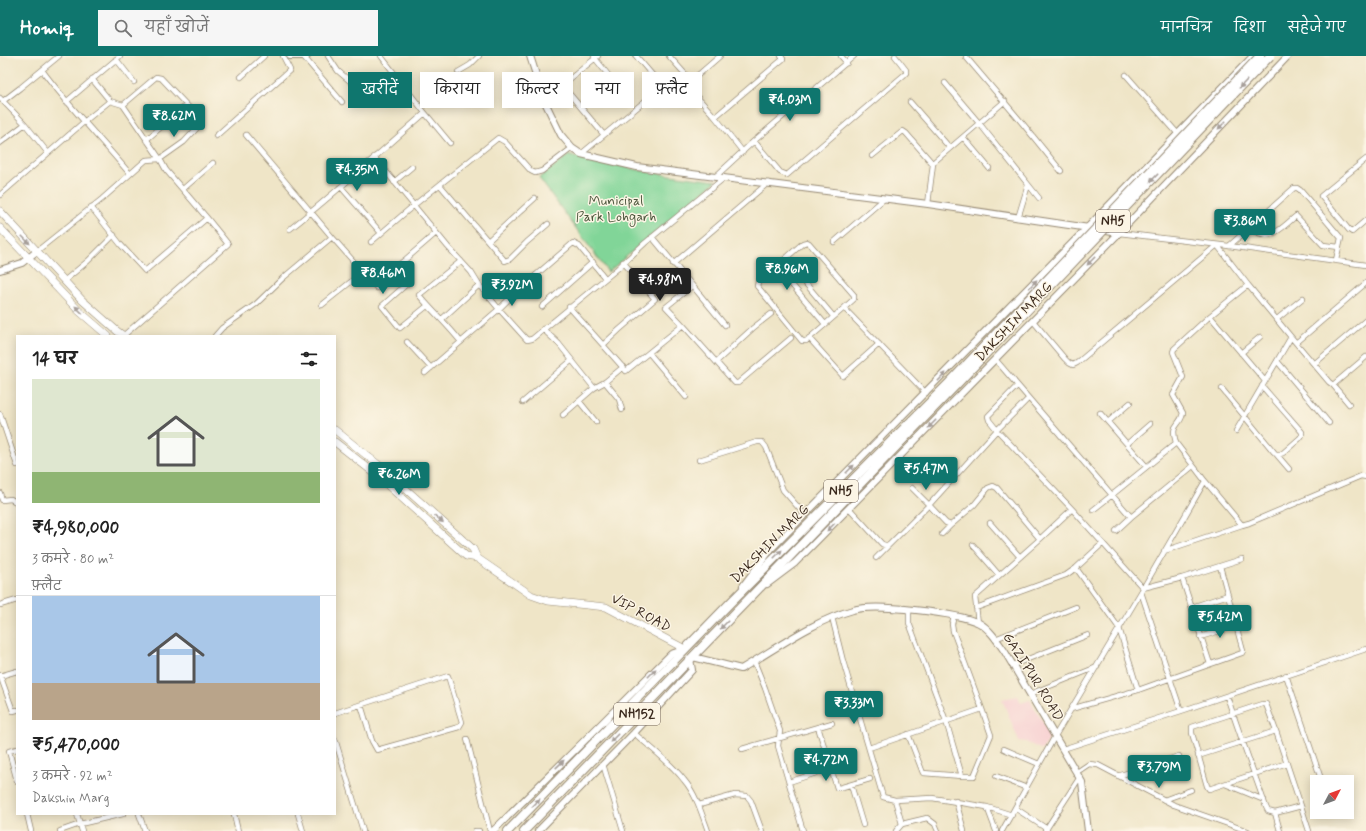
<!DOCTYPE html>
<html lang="hi">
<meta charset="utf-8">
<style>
:root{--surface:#fff;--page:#f6f6f6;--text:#222;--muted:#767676;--line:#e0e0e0;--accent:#0f766e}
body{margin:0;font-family:Mynerve,"Playpen Sans Deva",sans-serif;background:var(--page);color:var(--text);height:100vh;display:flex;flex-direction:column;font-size:15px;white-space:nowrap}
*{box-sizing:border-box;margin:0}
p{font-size:13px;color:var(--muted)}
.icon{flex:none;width:22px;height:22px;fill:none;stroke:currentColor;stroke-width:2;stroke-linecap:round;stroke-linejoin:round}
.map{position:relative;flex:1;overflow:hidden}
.drawer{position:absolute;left:16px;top:279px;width:320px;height:480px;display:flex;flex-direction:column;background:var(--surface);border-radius:0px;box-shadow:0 2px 10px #0003}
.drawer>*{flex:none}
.banner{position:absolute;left:348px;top:16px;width:380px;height:36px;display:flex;gap:8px}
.needle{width:26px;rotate:49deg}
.controls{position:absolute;left:1310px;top:719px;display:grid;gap:8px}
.controls a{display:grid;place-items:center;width:44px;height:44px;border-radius:0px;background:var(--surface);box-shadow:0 2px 10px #0003;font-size:20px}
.price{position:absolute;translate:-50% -34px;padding:0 9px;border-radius:4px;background:var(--accent);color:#fff;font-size:13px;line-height:26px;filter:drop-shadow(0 1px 2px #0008)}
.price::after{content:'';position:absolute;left:50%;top:24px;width:12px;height:9px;margin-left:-6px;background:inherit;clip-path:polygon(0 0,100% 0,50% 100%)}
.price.active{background:#222;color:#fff}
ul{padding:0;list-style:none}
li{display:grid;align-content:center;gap:8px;height:212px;padding:0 16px}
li+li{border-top:1px solid var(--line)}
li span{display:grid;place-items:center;height:124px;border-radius:0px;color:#555}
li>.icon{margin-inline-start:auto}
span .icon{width:72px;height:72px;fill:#fffc;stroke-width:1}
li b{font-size:17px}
h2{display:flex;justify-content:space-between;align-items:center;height:48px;padding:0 16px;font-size:17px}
.chip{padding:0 14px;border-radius:0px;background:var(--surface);box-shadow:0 2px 10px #0003;font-size:14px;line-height:36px}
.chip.active{background:var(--accent);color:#fff}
header{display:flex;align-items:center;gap:24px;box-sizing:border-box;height:56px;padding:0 20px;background:var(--accent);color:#fff}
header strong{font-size:19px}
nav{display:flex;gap:22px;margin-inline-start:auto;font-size:14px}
.search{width:280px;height:36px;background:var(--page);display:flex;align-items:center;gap:10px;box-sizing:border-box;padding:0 14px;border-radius:0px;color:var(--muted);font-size:15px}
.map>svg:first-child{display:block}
</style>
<header>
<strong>Homiq</strong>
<div class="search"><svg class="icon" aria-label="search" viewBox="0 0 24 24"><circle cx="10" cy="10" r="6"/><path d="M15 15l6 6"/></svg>यहाँ खोजें</div>
<nav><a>मानचित्र</a><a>दिशा</a><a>सहेजे गए</a></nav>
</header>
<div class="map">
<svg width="1366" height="775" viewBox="0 0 1366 775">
<rect width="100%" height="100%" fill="#fcf5e5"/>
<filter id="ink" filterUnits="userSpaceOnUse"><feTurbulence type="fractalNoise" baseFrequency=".025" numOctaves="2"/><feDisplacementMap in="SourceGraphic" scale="8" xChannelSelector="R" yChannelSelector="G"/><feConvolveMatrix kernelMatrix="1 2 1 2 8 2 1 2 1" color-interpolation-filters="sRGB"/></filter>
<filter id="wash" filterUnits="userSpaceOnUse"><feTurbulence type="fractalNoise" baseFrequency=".012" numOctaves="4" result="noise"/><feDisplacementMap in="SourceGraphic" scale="16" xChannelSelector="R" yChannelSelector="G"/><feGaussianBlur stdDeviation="0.9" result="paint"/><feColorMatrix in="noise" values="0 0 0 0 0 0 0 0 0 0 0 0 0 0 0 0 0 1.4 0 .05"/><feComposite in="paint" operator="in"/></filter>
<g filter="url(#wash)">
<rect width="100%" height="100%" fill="#efe5c7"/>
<path fill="#f7cfd1" d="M1018,640L1021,647L1030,644L1051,680L1042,694L1026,686L1019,685L1002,643Z"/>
<path fill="#81d598" stroke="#5e805b" d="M569,99L648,116L716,125L608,216L539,122Z"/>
</g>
<g filter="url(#ink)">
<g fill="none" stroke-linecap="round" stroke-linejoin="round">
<g stroke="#958872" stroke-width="6">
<path id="minor" d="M303,0L342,46
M328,0L338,15L351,26L367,47
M636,0L654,21
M669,0L686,19
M720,0L690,26L689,32L715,61L743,96
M841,0L847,7
M594,1L624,39
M966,1L1023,68L1061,115
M116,3L134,26
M42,14C69,51 101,83 130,118
M458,16L470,9L479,0
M1126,19L1178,78
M241,21L264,0
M945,27L979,67L1039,142
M562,29L604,79
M0,42L25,68L48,97
M544,44L598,0
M3,45L20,32L59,0
M110,45L123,49L160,103L184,86L197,72
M66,46L120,0
M910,46L950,92
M123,49L156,21L161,22L200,63
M425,57L450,87
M715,61L783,3L781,0
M216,80L290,14L283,0
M963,81L989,112
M146,84L183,52
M754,85L780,116L787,119L904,19L906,17V14L895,0
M0,87L25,68
M581,98L656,36
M872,100L903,75L906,77L933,108
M374,101L448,191L471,216L479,229L499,253L527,284L532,283L617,213L645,187L724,122
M1366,103L1321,140L1349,174L1352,176L1366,164
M715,121L754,85L854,0
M394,126L412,111
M440,129L505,205L510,203L527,186L548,168
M341,131L381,177
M183,133L213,107
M0,139L85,65L110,45L92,23
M928,148L933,108L935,105L1005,45
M1018,162L1028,129
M290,173C337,136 380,96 425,57L381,0
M1119,177L1229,190L1366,209
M332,181L377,232
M652,181L725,269
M488,185L535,142
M371,186L413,150L498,82L505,86L531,115L535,117L542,115L572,92
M834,186L884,143
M1229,190L1294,132H1297L1300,134L1341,182L1339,191L1323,189L1296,160C1279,174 1271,187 1249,172
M37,195L102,143L146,104L160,103L166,114L207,162L145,215L121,189L91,151
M785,203L776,210L825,268
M1336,204L1339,191
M461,205L419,239C432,255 448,269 461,286
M623,206L655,243L619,274L603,289L626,315L683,269L735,327H738L791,282
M673,208L768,127
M776,210L758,226L757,230L802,285H806L844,252L926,337
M64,225L88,205L114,179
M322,249L363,216
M427,250L400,272L382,250L409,226L396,211L406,203L436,177
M542,251L593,206
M569,251L603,289
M833,260L785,203L803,187L807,186L809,187L854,239V243L844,252
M1210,260L1265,325
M442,263L479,229
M1277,263L1303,242
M683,269L666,251L692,230
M543,273L559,288L594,332L563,359
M123,280L228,188L207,162
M215,280L222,272L256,248L283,222L332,181L246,79
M1291,281L1329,326L1333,329L1366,301
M809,282L843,320L879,288
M407,286L431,312
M1296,287L1366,227
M649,297L686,341
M1241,297L1260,281
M995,303L1112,439L1093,454
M1277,305L1329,367
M716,306L753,272L771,258
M1314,308L1366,264
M425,317L499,253L514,238L573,187L579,190L605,222
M605,326L623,311
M1333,329L1349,348
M1017,330L988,360L989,364L997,374L1028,343
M594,332L605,326L619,343L622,354
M1222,333L1274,396L1277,399L1283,397L1300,382L1302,379V376L1262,330
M579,345L596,366
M523,346L571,305
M1100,357L1146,410
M0,358L17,409
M1108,366L1130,347
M1236,375L1291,281L1248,229
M1176,387L1112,439L1131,461L1193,410
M1127,388L1150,368
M1277,399L1289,413
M699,404L757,386H762L766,391L783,434L805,459
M1205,425L1242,469L1249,467L1361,420L1366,421
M912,432L929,449L997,374L1072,453L1143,532L1182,522L1242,503
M0,437L2,444L11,443L17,447
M849,452L882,488L888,490L929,449L946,467L951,469L974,449L988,432L993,430L997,432L1040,483L975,541L978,567
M990,467L1020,501
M1116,475L1131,461
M942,478L951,469
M1040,483L1072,453
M973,489L999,519
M1164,495L1242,469
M876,502L888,490
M1076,512L1119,572L1138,634
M1182,522L1210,608
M1141,536L1181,655L1366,593
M0,549L17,544
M1192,551L1228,539
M976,552L1066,519L1076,512L1103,487
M909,554V567L946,665L962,720
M832,561L843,605L883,741L895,744L902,768L896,775
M1200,581L1236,570
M995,583L1076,551
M754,605L765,632L780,675L778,690L803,775
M1013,609L1088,579
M0,619L13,655L17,654
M1286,619L1322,726
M0,620L17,615
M1030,638L1097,611
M1227,640C1239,677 1253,714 1266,751L1268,755L1275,757L1301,750L1276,675L1266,648H1262L1192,671V677L1207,730L1209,733L1287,707
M1071,653L1138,634L1242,597L1243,595L1220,510
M335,657L448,620L462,666L459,671L377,694L372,685L361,649
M818,671L837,732H839L870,723
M634,677C651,692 670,706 684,724C696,738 702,758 708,775
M908,678L923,717L962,720H974L991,679L982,653
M335,683L363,775
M467,683L490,775
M869,692L982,653L953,575L952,568L954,560
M17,693L9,695L17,725
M742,693L832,667
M1004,693L1039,708
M1063,693L1181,655
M1198,700L1276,675
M603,708L623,775
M1077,716L1089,708L1098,709L1174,749L1248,775
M996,720L1027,732
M1118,720L1179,700
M789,726L831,712
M1225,728L1264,744
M851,729L863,769
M895,744L932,742L987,751L1012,759
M1164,744L1191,734
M956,745L964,775
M699,749L735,739L747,740L751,745L762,775
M1301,750L1309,775
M987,751L996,775
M1015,752L1047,773
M1332,756V757
M1275,757L1280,775
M27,758L31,775
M77,758L82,775
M139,758L145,775
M234,758L238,775
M298,758L303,775
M902,768L927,762L935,768L938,775
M60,775L80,768L123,758
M475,775H479
M1002,775L1055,680L1141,536L1205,425L1176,387C1170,366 1180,372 1183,357L1173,339L1183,321L1173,296L1174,293L1210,260L1248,229L1217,189L1077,307L1073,309L1069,307L1065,303L1033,265
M1045,775L1080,721"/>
</g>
<g stroke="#958872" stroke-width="8">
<path id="tertiary" d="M290,0H307
M530,0L544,44L561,79L572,92L581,98L637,111L928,148L1089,172
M1100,174L1119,177
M0,214L22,207L37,195
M767,528L795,507L1119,177L1288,0
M743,530L771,493L1088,171L1253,0
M693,601L741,613C777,592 813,565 853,554C875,547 958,557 979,567C990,573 998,586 1005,596L1082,726L1088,775
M493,775L581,688L671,598L683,594
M538,775L634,677L692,614L690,603"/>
</g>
<g stroke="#958872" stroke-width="8">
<path id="secondary" d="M0,155L82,244L117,275L124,280
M0,172L79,255L108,280
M335,374L380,410L473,493L477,502
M335,386L373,416L466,500L477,502L531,539L548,545L606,551L685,593"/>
</g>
<g stroke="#958872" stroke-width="10">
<path id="trunk" d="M508,775L731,546L951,325
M524,775L956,329"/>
</g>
<use href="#minor" stroke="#fff" stroke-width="4.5"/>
<use href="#tertiary" stroke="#fff" stroke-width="6"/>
<use href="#secondary" stroke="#fff" stroke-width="7"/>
<use href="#trunk" stroke="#fff" stroke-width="8"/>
<g stroke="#958872" stroke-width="10" stroke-linecap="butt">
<path id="trunk-bridge" d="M951,325L1260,0
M956,329L1270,0"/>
</g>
<use href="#trunk-bridge" stroke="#fff" stroke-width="8"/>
</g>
<defs><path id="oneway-solid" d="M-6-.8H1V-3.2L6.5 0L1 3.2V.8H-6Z"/></defs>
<g fill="#a79f9a">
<use href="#oneway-solid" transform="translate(1243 28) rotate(134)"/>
<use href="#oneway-solid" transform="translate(1222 69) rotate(134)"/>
<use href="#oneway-solid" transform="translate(1154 122) rotate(134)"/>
<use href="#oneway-solid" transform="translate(26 184) rotate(45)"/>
<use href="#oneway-solid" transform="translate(1091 205) rotate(134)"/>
<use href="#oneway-solid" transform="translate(1033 228) rotate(-46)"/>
<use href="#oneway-solid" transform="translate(79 254) rotate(-136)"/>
<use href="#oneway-solid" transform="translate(942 321) rotate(-46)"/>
<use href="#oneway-solid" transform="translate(932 368) rotate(134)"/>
<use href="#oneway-solid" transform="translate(850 413) rotate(-45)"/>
<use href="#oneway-solid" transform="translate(439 463) rotate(41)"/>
<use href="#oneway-solid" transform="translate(831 471) rotate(135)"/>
<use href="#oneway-solid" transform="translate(778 498) rotate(-45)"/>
<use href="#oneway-solid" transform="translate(724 569) rotate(134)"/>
<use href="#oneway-solid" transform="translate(652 617) rotate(-46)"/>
<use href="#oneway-solid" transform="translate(614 682) rotate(134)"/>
<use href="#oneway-solid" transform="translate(560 708) rotate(-44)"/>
<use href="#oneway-solid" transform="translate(536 747) rotate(-46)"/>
</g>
</g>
<g text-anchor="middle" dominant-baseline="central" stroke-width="3" stroke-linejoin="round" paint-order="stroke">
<g fill="#fcf5e5" stroke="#75675a" stroke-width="1">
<rect x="1096" y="154" width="34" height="22" rx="3"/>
<rect x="824" y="424" width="34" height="22" rx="3"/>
<rect x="614" y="647" width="46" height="22" rx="3"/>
</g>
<g font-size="13" font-weight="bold" fill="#3b2a1e">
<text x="1113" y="165">NH5</text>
<text x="841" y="435">NH5</text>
<text x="637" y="658">NH152</text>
</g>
<g font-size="14" fill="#4c553c" stroke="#fcf5e5">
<text x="616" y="145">Municipal<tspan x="616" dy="16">Park Lohgarh</tspan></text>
</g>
<g font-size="14" fill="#3b2a1e" stroke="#fcf5e5">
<text transform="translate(1014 266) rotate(-46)">DAKSHIN MARG</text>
<text transform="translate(770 488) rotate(-45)">DAKSHIN MARG</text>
<text transform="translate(641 557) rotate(28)">VIP ROAD</text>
<text transform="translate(1033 621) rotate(58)">GAZIPUR ROAD</text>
</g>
</g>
</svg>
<div class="controls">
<a><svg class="needle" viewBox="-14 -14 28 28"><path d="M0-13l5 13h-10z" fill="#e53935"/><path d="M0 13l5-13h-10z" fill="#767676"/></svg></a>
</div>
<b class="price" style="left:790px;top:66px">₹4.03M</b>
<b class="price" style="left:174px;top:82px">₹8.62M</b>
<b class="price" style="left:357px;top:136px">₹4.35M</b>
<b class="price" style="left:1245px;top:187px">₹3.86M</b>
<b class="price" style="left:787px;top:235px">₹8.96M</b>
<b class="price" style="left:383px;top:239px">₹8.46M</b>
<b class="price active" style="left:660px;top:246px">₹4.98M</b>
<b class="price" style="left:512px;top:251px">₹3.92M</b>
<b class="price" style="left:926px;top:435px">₹5.47M</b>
<b class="price" style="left:399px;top:440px">₹6.26M</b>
<b class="price" style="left:1220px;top:583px">₹5.42M</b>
<b class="price" style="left:854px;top:669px">₹3.33M</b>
<b class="price" style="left:826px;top:726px">₹4.72M</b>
<b class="price" style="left:1159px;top:733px">₹3.79M</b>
<div class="banner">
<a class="chip active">खरीदें</a>
<a class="chip">किराया</a>
<a class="chip">फ़िल्टर</a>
<a class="chip">नया</a>
<a class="chip">फ़्लैट</a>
</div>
<section class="drawer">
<h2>14 घर<svg class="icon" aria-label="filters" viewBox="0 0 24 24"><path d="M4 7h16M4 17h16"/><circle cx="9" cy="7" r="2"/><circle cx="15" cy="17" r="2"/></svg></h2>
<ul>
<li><span style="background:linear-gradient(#dfe7d0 75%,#8fb573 0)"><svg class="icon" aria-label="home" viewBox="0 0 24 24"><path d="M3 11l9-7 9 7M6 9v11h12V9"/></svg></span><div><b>₹4,980,000</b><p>3 कमरे · 80 m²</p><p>फ़्लैट</p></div></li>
<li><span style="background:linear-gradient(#a9c7e8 70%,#b9a48a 0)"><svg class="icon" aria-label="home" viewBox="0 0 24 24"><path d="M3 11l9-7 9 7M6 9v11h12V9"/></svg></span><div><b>₹5,470,000</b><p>3 कमरे · 92 m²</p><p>Dakshin Marg</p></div></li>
</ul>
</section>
</div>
